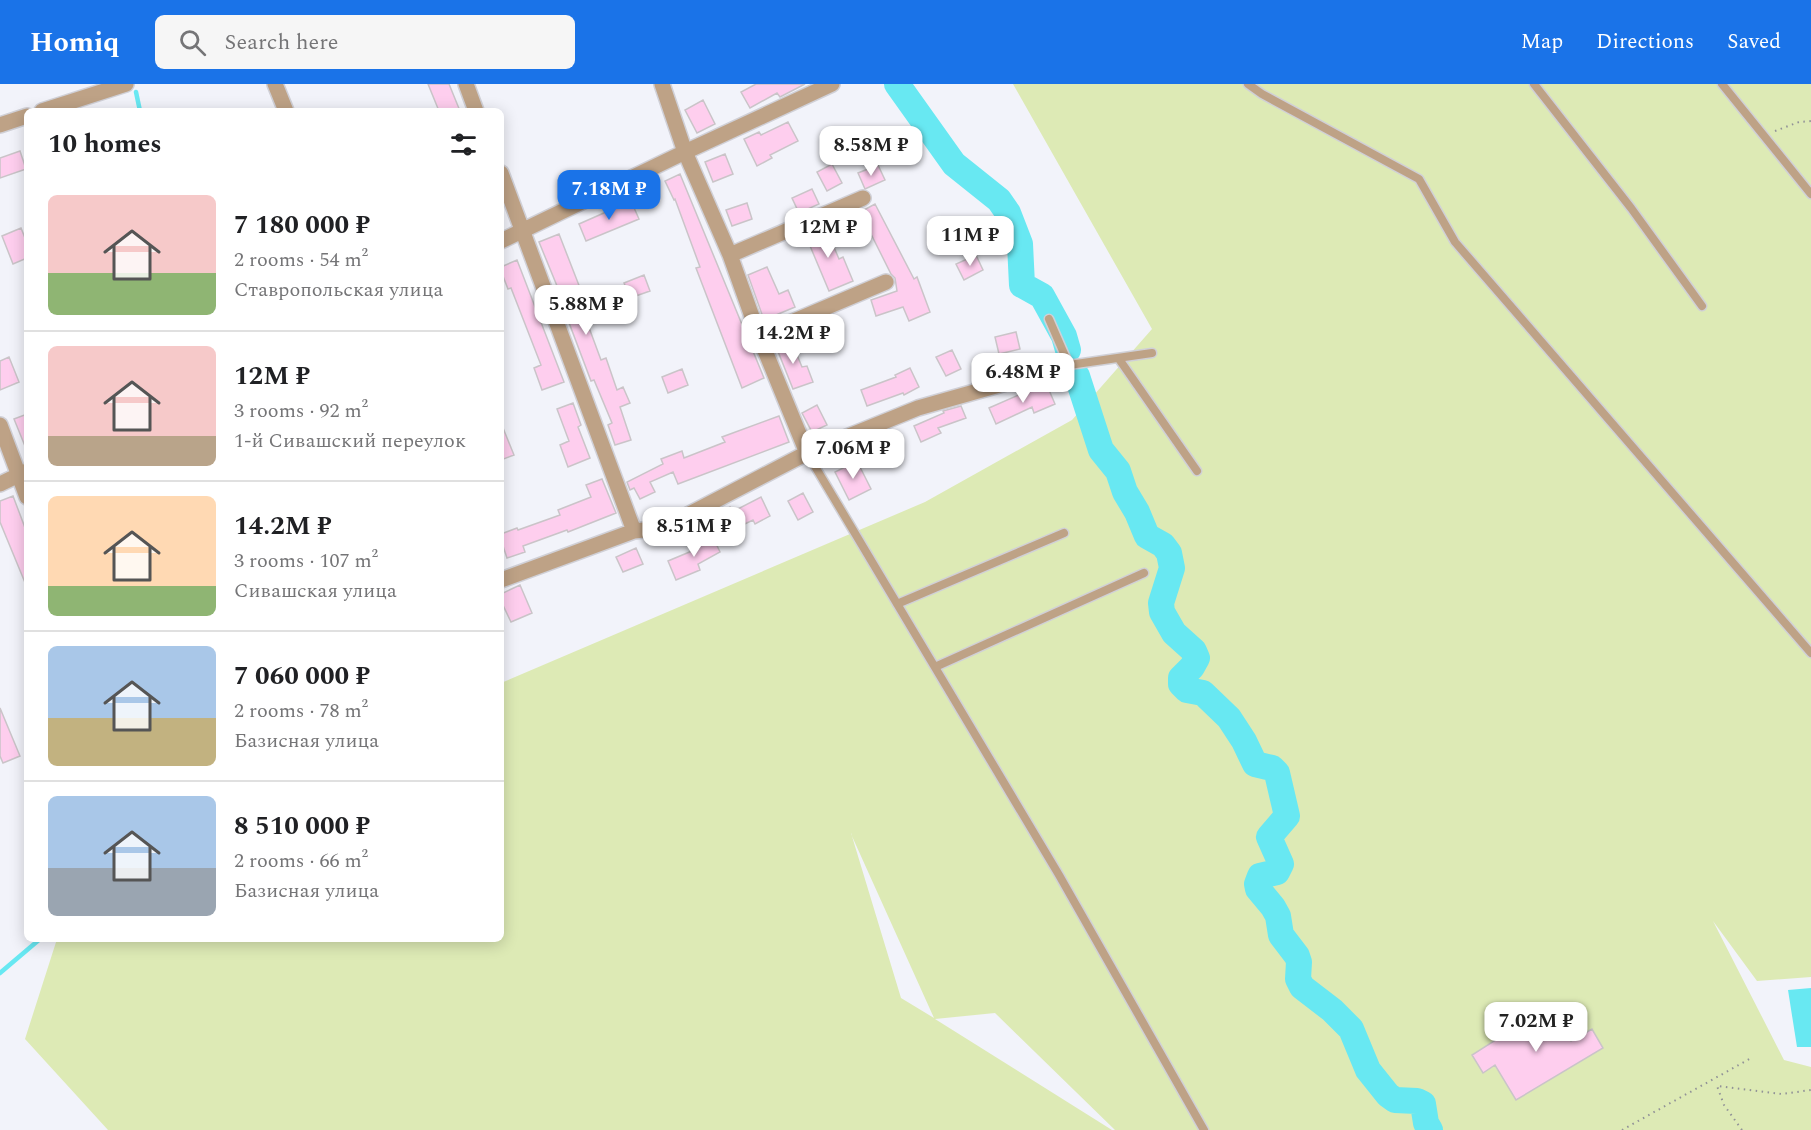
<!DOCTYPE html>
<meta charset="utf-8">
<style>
:root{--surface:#fff;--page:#f6f6f6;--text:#202124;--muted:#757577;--line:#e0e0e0;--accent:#1a73e8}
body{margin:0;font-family:Spectral,serif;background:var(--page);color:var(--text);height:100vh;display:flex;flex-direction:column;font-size:22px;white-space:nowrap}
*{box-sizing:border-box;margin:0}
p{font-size:20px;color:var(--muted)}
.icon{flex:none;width:33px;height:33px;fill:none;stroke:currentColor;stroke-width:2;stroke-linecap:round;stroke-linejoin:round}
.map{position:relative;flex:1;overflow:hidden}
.side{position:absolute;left:24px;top:24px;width:480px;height:834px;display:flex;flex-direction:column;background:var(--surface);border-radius:9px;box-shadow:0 3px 15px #0003}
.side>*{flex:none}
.price{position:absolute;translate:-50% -51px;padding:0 14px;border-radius:12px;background:#fff;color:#222;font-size:20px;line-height:39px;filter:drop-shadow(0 2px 3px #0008)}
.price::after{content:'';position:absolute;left:50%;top:36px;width:18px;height:14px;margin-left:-9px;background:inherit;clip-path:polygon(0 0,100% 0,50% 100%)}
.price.active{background:var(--accent);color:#fff}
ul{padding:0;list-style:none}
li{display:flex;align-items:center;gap:18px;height:150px;padding:0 24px}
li+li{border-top:2px solid var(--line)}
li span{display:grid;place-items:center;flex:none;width:168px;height:120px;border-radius:9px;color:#555}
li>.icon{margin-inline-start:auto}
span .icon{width:72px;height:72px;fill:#fffc;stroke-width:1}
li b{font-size:26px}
h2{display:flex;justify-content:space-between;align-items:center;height:72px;padding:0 24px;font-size:26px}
header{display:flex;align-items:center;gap:36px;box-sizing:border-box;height:84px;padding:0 30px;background:var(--accent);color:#fff}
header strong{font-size:28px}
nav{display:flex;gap:33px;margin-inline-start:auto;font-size:21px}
.search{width:420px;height:54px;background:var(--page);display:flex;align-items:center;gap:15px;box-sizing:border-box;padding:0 21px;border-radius:9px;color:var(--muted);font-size:22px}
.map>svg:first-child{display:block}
</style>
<header>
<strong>Homiq</strong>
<div class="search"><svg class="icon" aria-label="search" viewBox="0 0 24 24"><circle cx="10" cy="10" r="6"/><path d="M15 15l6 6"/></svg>Search here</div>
<nav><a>Map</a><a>Directions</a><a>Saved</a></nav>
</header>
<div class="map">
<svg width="1811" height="1046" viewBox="0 0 1811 1046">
<rect width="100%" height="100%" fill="#f2f3fa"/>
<path fill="#ddeab5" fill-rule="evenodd" d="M1013,0H1811V893L1757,897L1713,837L1784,976L1811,983V1046H1115L995,929L935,935L1112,1046H108L25,955L57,855H501V599L925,418L1072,336L1152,245ZM851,749V750L934,934L901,914Z"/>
<path fill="#68e8f2" d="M1811,904V963H1797L1788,906Z"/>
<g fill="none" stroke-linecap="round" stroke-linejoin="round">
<path stroke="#68e8f2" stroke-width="4.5" d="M136,8L140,27
M0,889L40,855"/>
<path stroke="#68e8f2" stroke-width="26" d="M897,0L954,80L999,116L1008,129L1020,160L1022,201L1042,212L1064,252L1068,266
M1077,292L1101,366L1118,387L1125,408L1137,428L1147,452L1163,461L1169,469L1172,484L1161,519L1162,528L1174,549L1194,567L1197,574L1192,583L1181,594V600L1187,606L1203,609L1229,634L1244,657L1255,680L1272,684L1277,689L1287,732L1269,753L1281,780L1277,788L1260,792L1257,800L1258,805L1273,823L1278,832L1281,851L1297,872L1299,878L1298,895L1302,903L1332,926L1351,945L1368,986L1388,1011L1395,1016L1417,1017L1423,1020L1426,1039L1430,1046"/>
</g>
<path fill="#feceee" stroke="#cac4c8" stroke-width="1.5" d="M428,0H449L460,27H439Z
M756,0H805L780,13L777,9L750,24L741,8Z
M703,16L715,40L697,49L685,26Z
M788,38L798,57L770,71L772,74L757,82L744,55L759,48L761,51Z
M20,67L26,85L0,94V74Z
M725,70L733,90L713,98L705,78Z
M832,80L842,99L827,107L817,88Z
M878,81L885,96L865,105L858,89Z
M680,90L764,294L742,304L696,184L700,183L675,115L674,116L665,97Z
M812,105L819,120L799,129L792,114Z
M631,117L639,135L586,157L579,140Z
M747,119L752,135L732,142L726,126Z
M875,120L914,195L917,193L930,228L909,237L903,223L876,232L871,216L897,207L895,194L891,190L860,128Z
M825,142L839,175L843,173L853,197L829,207L805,150Z
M21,144L27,159V174L13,180L2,152Z
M559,150L580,204H579L588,229L584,230L601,276L606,274L617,306L623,303L630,319L620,323L631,356L615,361L608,341L612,339L594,296L591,297L562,220L564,219L539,158Z
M976,171L983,186L964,196L956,180Z
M517,176L564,298L542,306L534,284L541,281L511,204L508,205L501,187V183Z
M767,183L779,210L788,206L795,223L764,236L748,191Z
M644,191L650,207L630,214L624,199Z
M1016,248L1020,265L999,270L995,253Z
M790,254L802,283L807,282L813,298L793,305L775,260Z
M952,266L961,285L946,292L936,273Z
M9,273L19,298L0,306V277Z
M910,284L919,303L904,311L903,309L867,322L861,306L896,293L895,291Z
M682,285L688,301L668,309L662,293Z
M1046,299L1055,320L1034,329L1032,323L996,340L989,324Z
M573,319L581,341L578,343L590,374L568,383L560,361L569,357L557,325Z
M817,321L827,341L812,348L802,329Z
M961,322L966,334L938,344L941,349L921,358L914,342L944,329L943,327Z
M27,330V367L14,335Z
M779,332L789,358L678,400L673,388L650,398L655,408L640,415L634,404L630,406L627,398L663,380L661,375L682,367L684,374L725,358L722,353Z
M501,339L514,371L501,376Z
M857,377L871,405L849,416L835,388Z
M602,395L616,429L568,448L567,446L523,462L525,468L507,474L501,456V450L517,444L518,446L560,431L558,426L591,413L586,401Z
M803,409L813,428L798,436L788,417Z
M13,412L27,449L26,501L0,438V417Z
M761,413L770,432L755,440L753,436L724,450L715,431L730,423L732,428Z
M711,449L720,468L698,480L700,486L676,496L668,477L699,464L696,456Z
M636,464L643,480L623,488L616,473Z
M520,501L532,529L511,538L501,517V510Z
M0,624L20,672L3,679L0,672Z
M1549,922L1571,957L1592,945L1603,964L1516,1016L1495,981L1483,989L1472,971Z"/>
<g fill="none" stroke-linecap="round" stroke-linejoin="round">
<g stroke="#d0d0d7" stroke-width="11">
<path id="lane" d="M1248,0L1262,10L1419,95L1455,158L1811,569
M1534,0L1631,124L1702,222
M1722,0L1811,110
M1049,235L1069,281
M1119,275L1197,387
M1045,288L1069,281L1152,269
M807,369L1059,791L1204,1046
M897,520L1064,449
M935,583L1144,489"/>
</g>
<g stroke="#d0d0d7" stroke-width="18">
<path id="street" d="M275,0L286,27
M466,0L476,27
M662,0L685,68L730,171L759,252L807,369
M42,27L126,0
M0,41L27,32
M501,89L634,447
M501,157L685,68L832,0
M730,171L863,114
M759,252L886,198
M0,341L27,413
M0,400L27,387
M501,496L634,447L653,445L676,437L807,369L918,324L1045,288"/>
</g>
<path stroke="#919297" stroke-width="2" stroke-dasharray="1.5 4.5" stroke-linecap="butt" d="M1775,47L1799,38L1811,37
M1622,1046L1753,973
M1742,1046L1724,1021L1717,1002L1782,1010L1811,1006"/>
<use href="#lane" stroke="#bea286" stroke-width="8"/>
<use href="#street" stroke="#bea286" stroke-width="15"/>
</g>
</svg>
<b class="price" style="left:871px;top:93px">8.58M ₽</b>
<b class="price active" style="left:609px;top:137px">7.18M ₽</b>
<b class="price" style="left:828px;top:175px">12M ₽</b>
<b class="price" style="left:970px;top:183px">11M ₽</b>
<b class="price" style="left:586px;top:252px">5.88M ₽</b>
<b class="price" style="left:793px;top:281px">14.2M ₽</b>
<b class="price" style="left:1023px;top:320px">6.48M ₽</b>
<b class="price" style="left:853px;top:396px">7.06M ₽</b>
<b class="price" style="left:694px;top:474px">8.51M ₽</b>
<b class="price" style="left:1536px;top:969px">7.02M ₽</b>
<section class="side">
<h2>10 homes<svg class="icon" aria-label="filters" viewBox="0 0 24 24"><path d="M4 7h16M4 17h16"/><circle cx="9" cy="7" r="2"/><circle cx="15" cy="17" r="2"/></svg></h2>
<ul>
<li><span style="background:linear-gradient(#f6c9c9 65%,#8fb573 0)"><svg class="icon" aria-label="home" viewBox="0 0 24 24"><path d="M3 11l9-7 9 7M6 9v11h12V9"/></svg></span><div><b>7 180 000 ₽</b><p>2 rooms · 54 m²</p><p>Ставропольская улица</p></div></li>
<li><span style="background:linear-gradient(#f6c9c9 75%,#b9a48a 0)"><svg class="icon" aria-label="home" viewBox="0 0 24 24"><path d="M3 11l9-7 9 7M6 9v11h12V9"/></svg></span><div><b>12M ₽</b><p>3 rooms · 92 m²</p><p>1-й Сивашский переулок</p></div></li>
<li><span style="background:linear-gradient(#ffd9b3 75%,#8fb573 0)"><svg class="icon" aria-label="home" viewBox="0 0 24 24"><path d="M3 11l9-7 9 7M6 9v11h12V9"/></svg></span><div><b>14.2M ₽</b><p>3 rooms · 107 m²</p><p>Сивашская улица</p></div></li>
<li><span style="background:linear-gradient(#a9c7e8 60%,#c2b280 0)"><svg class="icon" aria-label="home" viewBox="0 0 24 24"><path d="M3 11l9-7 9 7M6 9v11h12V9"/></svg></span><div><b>7 060 000 ₽</b><p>2 rooms · 78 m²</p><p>Базисная улица</p></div></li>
<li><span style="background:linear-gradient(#a9c7e8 60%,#9aa5b1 0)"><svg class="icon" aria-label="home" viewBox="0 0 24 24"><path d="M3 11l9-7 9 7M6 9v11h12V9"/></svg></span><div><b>8 510 000 ₽</b><p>2 rooms · 66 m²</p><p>Базисная улица</p></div></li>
</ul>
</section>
</div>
